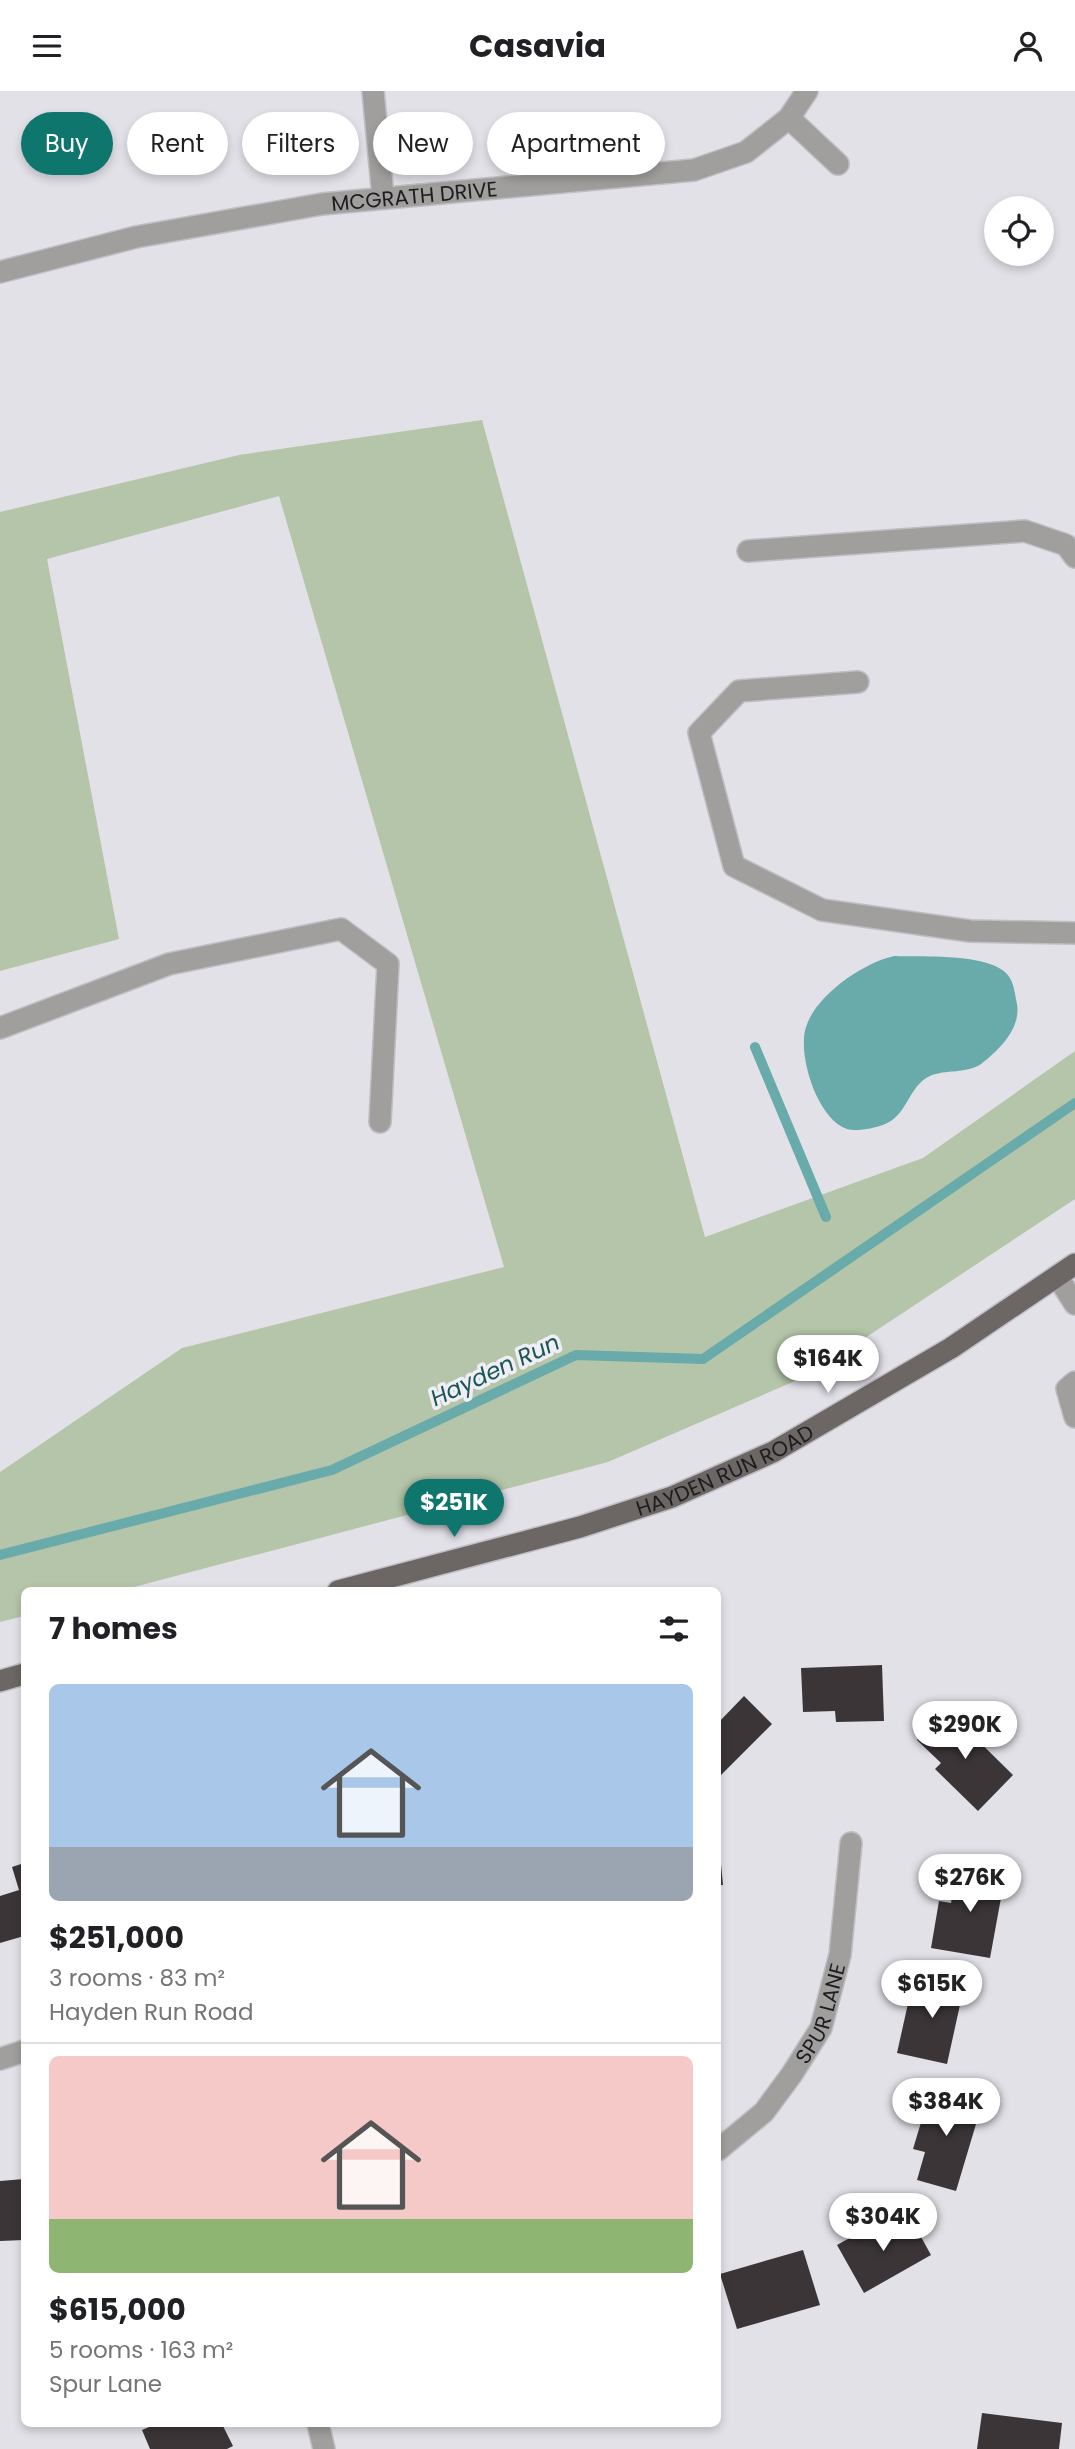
<!DOCTYPE html>
<meta charset="utf-8">
<style>
:root{--surface:#fff;--page:#f2f2f2;--text:#202124;--muted:#757577;--line:#e0e0e0;--accent:#0f766e}
body{margin:0;font-family:Poppins,sans-serif;background:var(--page);color:var(--text);height:100vh;display:flex;flex-direction:column;font-size:26px;white-space:nowrap}
*{box-sizing:border-box;margin:0}
p{font-size:23px;color:var(--muted)}
.icon{flex:none;width:38px;height:38px;fill:none;stroke:currentColor;stroke-width:2;stroke-linecap:round;stroke-linejoin:round}
.map{position:relative;flex:1;overflow:hidden}
.side{position:absolute;left:21px;top:1496px;width:700px;height:840px;display:flex;flex-direction:column;background:var(--surface);border-radius:10px;box-shadow:0 4px 10px #0003}
.side>*{flex:none}
.top-card{position:absolute;left:21px;top:21px;width:700px;height:63px;display:flex;gap:14px}
.tools{position:absolute;left:984px;top:105px;display:grid;gap:14px}
.tools a{display:grid;place-items:center;width:70px;height:70px;border-radius:50%;background:var(--surface);box-shadow:0 4px 10px #0003;font-size:35px}
.price{position:absolute;translate:-50% -60px;padding:0 16px;border-radius:24px;background:#fff;color:#222;font-size:23px;line-height:46px;filter:drop-shadow(0 2px 4px #0008)}
.price::after{content:'';position:absolute;left:50%;top:42px;width:21px;height:16px;margin-left:-10px;background:inherit;clip-path:polygon(0 0,100% 0,50% 100%)}
.price.selected{background:var(--accent);color:#fff}
ul{padding:0;list-style:none}
li{display:grid;align-content:center;gap:14px;height:371px;padding:0 28px}
li+li{border-top:2px solid var(--line)}
li span{display:grid;place-items:center;height:217px;border-radius:10px;color:#555}
li>.icon{margin-inline-start:auto}
span .icon{width:126px;height:126px;fill:#fffc;stroke-width:1}
li b{font-size:30px}
h2{display:flex;justify-content:space-between;align-items:center;height:84px;padding:0 28px;font-size:30px}
.pill{padding:0 24px;border-radius:32px;background:var(--surface);box-shadow:0 4px 10px #0003;font-size:24px;line-height:63px}
.pill.selected{background:var(--accent);color:#fff}
header{display:flex;justify-content:space-between;align-items:center;height:91px;padding:0 28px;background:var(--surface);font-size:32px;font-weight:700}
.map>svg:first-child{display:block}
</style>
<header><svg class="icon" aria-label="menu" viewBox="0 0 24 24"><path d="M4 6h16M4 12h16M4 18h16"/></svg>Casavia<svg class="icon" aria-label="person" viewBox="0 0 24 24"><circle cx="12" cy="8" r="4"/><path d="M4 21q1-7 8-7t8 7"/></svg></header>
<div class="map">
<svg width="1075" height="2358" viewBox="0 0 1075 2358">
<rect width="100%" height="100%" fill="#e2e1e8"/>
<path fill="#b4c5a9" d="M482,329L705,1146L923,1067L1075,960V1108L809,1284L608,1371L119,1500H24V1525L0,1531V1381L182,1257L504,1176L279,405L47,468L119,848L0,880V421L239,364Z"/>
<path fill="#69aaab" d="M894,865C921,866 988,862 1007,883C1014,890 1015,904 1017,913C1021,938 999,959 981,973C967,983 945,978 930,985C908,995 908,1025 883,1034C874,1037 857,1041 847,1038C817,1028 797,963 806,936C816,904 863,872 894,865Z"/>
<g fill="none" stroke-linecap="round" stroke-linejoin="round">
<path stroke="#69aaab" stroke-width="10" d="M755,956L826,1126
M0,1464L332,1379L576,1264L703,1268L1075,1012"/>
</g>
<path fill="#3b3537" d="M882,1574L884,1630L836,1631L835,1620L803,1621L801,1577Z
M744,1605L772,1633L718,1687V1632Z
M947,1619L1013,1684L978,1720L935,1678L941,1672L917,1649Z
M718,1763H720L723,1794H718Z
M24,1772V1845L0,1852V1805L19,1799L12,1776Z
M957,1776L1005,1785L990,1867L931,1857L939,1810L951,1812Z
M925,1883L965,1891L947,1973L897,1962L909,1908L919,1910Z
M931,1998L982,2013L956,2100L917,2089L925,2061L913,2058Z
M24,2088V2149L0,2150V2090Z
M910,2126L931,2164L864,2202L837,2154L877,2132L882,2141Z
M803,2159L820,2214L737,2238L720,2183Z
M982,2322L1062,2332L1059,2358H977Z
M156,2333H222L233,2355L227,2358H150L142,2339Z"/>
<g fill="none" stroke-linecap="round" stroke-linejoin="round">
<g stroke="#bfbec4" stroke-width="24">
<g id="minor">
<path d="M373,0L383,106"/>
<path d="M789,27L838,73"/>
<path id="s1" d="M0,181L136,146L322,113L694,79L746,61L789,27L807,0"/>
<path d="M748,460L1025,440L1066,454L1075,466"/>
<path d="M858,591L739,600L699,642L734,775L822,819L970,840L1075,842"/>
<path d="M0,937L169,873L341,838L388,873L380,1031"/>
<path d="M1057,1185L1075,1213"/>
<path d="M1075,1291L1067,1298L1075,1326"/>
<path d="M0,1968L24,1960"/>
<path id="s2" d="M718,2059L764,2021L792,1983L821,1937L840,1864L851,1752"/>
<path d="M318,2333L324,2358"/>
</g>
</g>
<g stroke="#bfbec4" stroke-width="24">
<g id="major">
<path id="s3" d="M338,1500L580,1436L672,1406L773,1361L951,1257L1075,1173"/>
<path d="M0,1590L24,1583"/>
</g>
</g>
<use href="#minor" stroke="#a19f9d" stroke-width="21"/>
<use href="#major" stroke="#6c6764" stroke-width="21"/>
</g>
<g text-anchor="middle" dominant-baseline="central" stroke-width="7" stroke-linejoin="round" paint-order="stroke">
<g font-size="21" fill="#1d1d20" stroke="#efeef5">
<text stroke="none"><textPath href="#s1" startOffset="422">MCGRATH DRIVE</textPath></text>
<text stroke="none"><textPath href="#s3" startOffset="406">HAYDEN RUN ROAD</textPath></text>
<text stroke="none"><textPath href="#s2" startOffset="175">SPUR LANE</textPath></text>
</g>
<g font-size="23" font-style="italic" fill="#1c5556" stroke="#efeef5">
<text transform="translate(495 1279) rotate(-25)">Hayden Run</text>
</g>
</g>
</svg>
<div class="tools">
<a><svg class="icon" aria-label="locate" viewBox="0 0 24 24"><circle cx="12" cy="12" r="6"/><path d="M12 2v4M12 18v4M2 12h4M18 12h4"/></svg></a>
</div>
<b class="price" style="left:828px;top:1304px">$164K</b>
<b class="price selected" style="left:454px;top:1448px">$251K</b>
<b class="price" style="left:965px;top:1670px">$290K</b>
<b class="price" style="left:970px;top:1823px">$276K</b>
<b class="price" style="left:932px;top:1929px">$615K</b>
<b class="price" style="left:946px;top:2047px">$384K</b>
<b class="price" style="left:883px;top:2162px">$304K</b>
<div class="top-card">
<a class="pill selected">Buy</a>
<a class="pill">Rent</a>
<a class="pill">Filters</a>
<a class="pill">New</a>
<a class="pill">Apartment</a>
</div>
<section class="side">
<h2>7 homes<svg class="icon" aria-label="filters" viewBox="0 0 24 24"><path d="M4 7h16M4 17h16"/><circle cx="9" cy="7" r="2"/><circle cx="15" cy="17" r="2"/></svg></h2>
<ul>
<li><span style="background:linear-gradient(#a9c7e8 75%,#9aa5b1 0)"><svg class="icon" aria-label="home" viewBox="0 0 24 24"><path d="M3 11l9-7 9 7M6 9v11h12V9"/></svg></span><div><b>$251,000</b><p>3 rooms · 83 m²</p><p>Hayden Run Road</p></div></li>
<li><span style="background:linear-gradient(#f6c9c9 75%,#8fb573 0)"><svg class="icon" aria-label="home" viewBox="0 0 24 24"><path d="M3 11l9-7 9 7M6 9v11h12V9"/></svg></span><div><b>$615,000</b><p>5 rooms · 163 m²</p><p>Spur Lane</p></div></li>
</ul>
</section>
</div>
